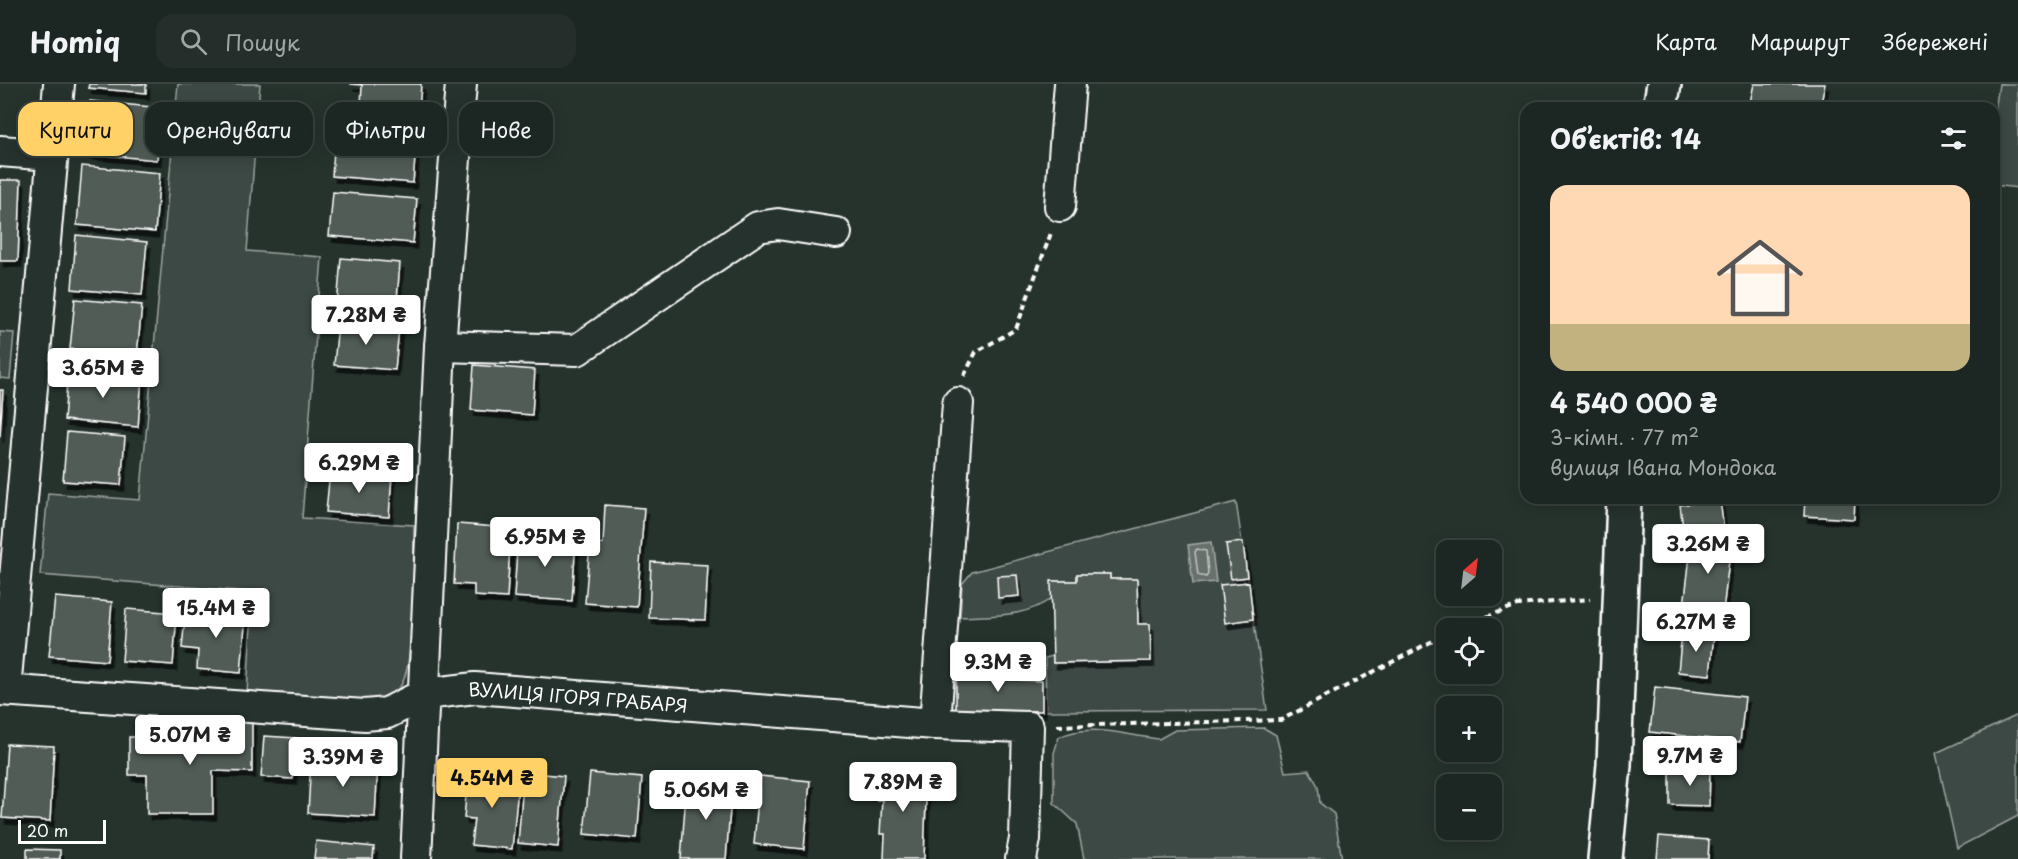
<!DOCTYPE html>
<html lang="uk">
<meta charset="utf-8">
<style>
:root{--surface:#1c2622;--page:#252e2a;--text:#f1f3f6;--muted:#a0a5a5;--line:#3a4340;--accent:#ffd166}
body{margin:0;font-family:"Playpen Sans",sans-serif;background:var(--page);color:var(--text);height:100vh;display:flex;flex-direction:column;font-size:22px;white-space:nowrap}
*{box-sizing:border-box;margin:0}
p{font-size:20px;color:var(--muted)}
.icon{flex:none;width:33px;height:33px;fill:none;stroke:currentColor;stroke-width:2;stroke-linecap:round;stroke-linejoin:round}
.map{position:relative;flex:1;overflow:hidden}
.drawer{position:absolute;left:1520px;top:18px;width:480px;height:402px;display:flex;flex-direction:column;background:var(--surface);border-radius:18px;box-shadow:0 3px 15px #0003,0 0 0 2px var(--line)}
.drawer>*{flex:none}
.banner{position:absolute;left:18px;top:18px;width:570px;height:54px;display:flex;gap:12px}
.needle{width:39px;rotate:28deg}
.buttons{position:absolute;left:1436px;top:456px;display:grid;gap:12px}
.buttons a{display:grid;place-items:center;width:66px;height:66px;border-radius:12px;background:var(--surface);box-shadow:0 3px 15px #0003,0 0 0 2px var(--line);font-size:30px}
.scale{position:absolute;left:18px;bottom:15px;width:88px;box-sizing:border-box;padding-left:6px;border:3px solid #fff;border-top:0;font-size:16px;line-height:21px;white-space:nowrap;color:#fff;-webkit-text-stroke:4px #26332d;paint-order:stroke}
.price{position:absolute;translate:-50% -51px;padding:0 14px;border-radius:6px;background:#fff;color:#222;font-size:20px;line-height:39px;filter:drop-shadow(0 2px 3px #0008)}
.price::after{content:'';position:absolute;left:50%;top:36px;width:18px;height:14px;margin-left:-9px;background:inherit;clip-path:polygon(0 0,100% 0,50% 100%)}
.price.active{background:var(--accent);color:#111}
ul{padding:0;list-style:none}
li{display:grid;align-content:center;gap:12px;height:318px;padding:0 30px}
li+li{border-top:2px solid var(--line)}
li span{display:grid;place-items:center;height:186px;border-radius:18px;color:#555}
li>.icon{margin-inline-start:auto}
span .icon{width:108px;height:108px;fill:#fffc;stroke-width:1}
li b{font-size:26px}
h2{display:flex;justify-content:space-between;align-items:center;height:72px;padding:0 30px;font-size:26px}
.tag{padding:0 21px;border-radius:18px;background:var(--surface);box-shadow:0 3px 15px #0003,0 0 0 2px var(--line);font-size:21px;line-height:54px}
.tag.active{background:var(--accent);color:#111}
header{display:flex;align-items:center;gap:36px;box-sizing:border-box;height:84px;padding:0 30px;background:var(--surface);border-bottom:2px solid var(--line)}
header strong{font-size:28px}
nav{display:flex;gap:33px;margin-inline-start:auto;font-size:21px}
.search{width:420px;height:54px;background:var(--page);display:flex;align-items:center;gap:15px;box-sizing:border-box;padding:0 21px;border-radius:18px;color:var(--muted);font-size:22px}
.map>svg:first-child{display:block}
</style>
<header>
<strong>Homiq</strong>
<div class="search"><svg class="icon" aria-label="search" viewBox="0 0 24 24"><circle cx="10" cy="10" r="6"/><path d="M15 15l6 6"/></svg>Пошук</div>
<nav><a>Карта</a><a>Маршрут</a><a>Збережені</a></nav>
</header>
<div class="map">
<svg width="2018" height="775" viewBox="0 0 2018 775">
<defs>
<filter id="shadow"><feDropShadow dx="3.5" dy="6" stdDeviation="0" flood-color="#0009"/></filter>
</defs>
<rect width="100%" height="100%" fill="#26332d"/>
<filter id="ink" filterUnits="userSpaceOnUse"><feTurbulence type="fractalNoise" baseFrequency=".0167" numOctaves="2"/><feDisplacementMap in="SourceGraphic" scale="12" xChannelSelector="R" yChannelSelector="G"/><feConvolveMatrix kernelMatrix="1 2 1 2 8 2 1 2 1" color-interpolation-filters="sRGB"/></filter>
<g filter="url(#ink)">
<path fill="#3e4944" stroke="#9ea4a2" stroke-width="1.5" d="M178,0H260L247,167L322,173L302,434L414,441C413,474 416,578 401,601C394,611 384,614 373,618L247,610L253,508L40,491L48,409L140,416Z
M1999,0H2018V104L1994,101V34Z
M0,248L14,249L10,295L0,294Z
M1236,418L1267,626L1046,627L1045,574L1053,572V579L1151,577L1150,540H1138L1137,495H1110V490H1077V497H1052V514C1025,534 993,531 960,533L962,500L972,488Z
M2018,631V732L1957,764L1936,669Z
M1264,644L1276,651L1285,688L1309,686L1318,702L1320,719L1334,730L1342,775H1084L1077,740L1054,719V669L1059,653C1090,638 1127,652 1159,655L1175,646Z"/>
<path fill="#67706c" stroke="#a4a9a7" stroke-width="1.5" d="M1211,458L1216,498L1193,500L1188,461Z"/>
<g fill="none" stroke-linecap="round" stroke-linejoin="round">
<path stroke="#c2c6c4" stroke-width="1.5" d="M1197,465L1206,467L1208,490L1206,493L1198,491L1195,468Z"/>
</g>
<path fill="#515c57" stroke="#fff" stroke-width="1.5" filter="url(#shadow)" d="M89,0H146V9L88,4Z
M350,0H421L419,27L361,22L362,1Z
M1754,0H1825L1820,24H1753L1749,23Z
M90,17L162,24L157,76L85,69Z
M336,41L417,48L413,99L332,92Z
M82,82L160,89L155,148L77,141Z
M0,96H21L18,177H0Z
M333,108L417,115L413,159L329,152Z
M76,151L147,158L142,211L72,205Z
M341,174L400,179L396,227L337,222Z
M75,215L142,221L137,271L70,265Z
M338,239L399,244L395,286L334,281Z
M474,281L535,286L532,331L471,326Z
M68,287L142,294L138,343L64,336Z
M0,306H3L0,353Z
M67,348L125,353L121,401L63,397Z
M330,386L392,391L389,433L326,428Z
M1805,414H1855L1854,435L1804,432Z
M1720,416L1724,447L1684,452L1680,421Z
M605,421L644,424L637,523L585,519L590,459L603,460Z
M457,440L511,444L507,514L474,512V501L454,500Z
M518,450L576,454L572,517L514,513Z
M1692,455L1731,460L1723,527L1684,522Z
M1243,458L1247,493L1231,495L1226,460Z
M651,478L708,481L705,536L649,534Z
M1077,490H1110V495H1137L1138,540H1150L1151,577L1053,579L1051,497H1077Z
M1017,491L1019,512L998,514L997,492Z
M1249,498L1253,535L1225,539L1220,501Z
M55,513L112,518L107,577L49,572Z
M186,524L246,529L241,589L197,585L198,566L182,564Z
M126,525L177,529L173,581L122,577Z
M1682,547L1714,550L1710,591L1678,588Z
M956,589L1021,590V596L1042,597V627L956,626Z
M1655,603L1745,613L1740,658L1650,648Z
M252,636V688L213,687V730H147V691H129V653H209V637Z
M264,652L296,654L293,695L261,693Z
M7,660L54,662L50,737L2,734Z
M311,675L378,679L375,733L308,729Z
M878,685L927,687L924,775H884L885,750H880L882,716H877Z
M1670,685L1710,686L1709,722L1670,721Z
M524,688L564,692L558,763L518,759Z
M468,689L519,694L512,765L471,761L474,735L464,734Z
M590,689L642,694L637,755L584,750Z
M760,692L810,697L804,765L754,760Z
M687,697L732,701L726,775H681Z
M1659,752L1709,756L1708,775H1657Z
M316,757L374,763L373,775H314Z
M27,765L60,766V775H27Z"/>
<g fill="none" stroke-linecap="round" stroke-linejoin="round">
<g stroke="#fff" stroke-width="34">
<g id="street">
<path d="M0,67L52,71"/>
<path d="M1060,122L1070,0"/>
<path d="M440,262L577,266L758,143L778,140L836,149"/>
<path id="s1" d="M0,606L365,631L387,629L425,610L475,604L935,640L1028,643L1025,755L1021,775"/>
<path d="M5,606L59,0"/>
<path d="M935,640L958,319"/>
<path d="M416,775L440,262L461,0"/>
</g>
</g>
<g stroke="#fff" stroke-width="38">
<path id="secondary" d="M1660,24L1664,0
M1605,775L1614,681L1624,414"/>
</g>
<path stroke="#fff" stroke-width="4" stroke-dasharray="6 4.5" stroke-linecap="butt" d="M964,292L976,268L1016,245L1051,149
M1457,544L1518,521L1590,515
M1057,642L1281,636L1446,550"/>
<use href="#street" stroke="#26332d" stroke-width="30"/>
<use href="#secondary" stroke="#26332d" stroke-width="33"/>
</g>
</g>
<g text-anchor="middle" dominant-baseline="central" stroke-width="4.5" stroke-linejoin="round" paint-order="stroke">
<g font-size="18" fill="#fff" stroke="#26332d">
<text stroke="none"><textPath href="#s1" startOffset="584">ВУЛИЦЯ ІГОРЯ ГРАБАРЯ</textPath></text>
</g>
</g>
</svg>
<div class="buttons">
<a><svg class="needle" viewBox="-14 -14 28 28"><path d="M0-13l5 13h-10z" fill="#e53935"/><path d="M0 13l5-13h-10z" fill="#a0a5a5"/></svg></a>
<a><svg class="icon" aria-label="locate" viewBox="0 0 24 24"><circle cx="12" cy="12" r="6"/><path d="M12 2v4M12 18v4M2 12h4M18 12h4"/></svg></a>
<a>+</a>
<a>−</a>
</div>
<div class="scale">20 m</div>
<b class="price" style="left:366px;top:262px">7.28M ₴</b>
<b class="price" style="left:103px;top:315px">3.65M ₴</b>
<b class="price" style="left:359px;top:410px">6.29M ₴</b>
<b class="price" style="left:545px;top:484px">6.95M ₴</b>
<b class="price" style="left:1708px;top:491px">3.26M ₴</b>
<b class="price" style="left:216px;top:555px">15.4M ₴</b>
<b class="price" style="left:1696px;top:569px">6.27M ₴</b>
<b class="price" style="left:998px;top:609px">9.3M ₴</b>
<b class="price" style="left:190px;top:682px">5.07M ₴</b>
<b class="price" style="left:1690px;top:703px">9.7M ₴</b>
<b class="price" style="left:343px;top:704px">3.39M ₴</b>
<b class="price active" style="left:492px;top:725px">4.54M ₴</b>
<b class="price" style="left:903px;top:729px">7.89M ₴</b>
<b class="price" style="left:706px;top:737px">5.06M ₴</b>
<div class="banner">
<a class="tag active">Купити</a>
<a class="tag">Орендувати</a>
<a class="tag">Фільтри</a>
<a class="tag">Нове</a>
</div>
<section class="drawer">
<h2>Об’єктів: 14<svg class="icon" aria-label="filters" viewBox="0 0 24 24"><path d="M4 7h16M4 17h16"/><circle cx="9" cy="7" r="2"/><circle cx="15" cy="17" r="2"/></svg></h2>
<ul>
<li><span style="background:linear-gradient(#ffd9b3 75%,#c2b280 0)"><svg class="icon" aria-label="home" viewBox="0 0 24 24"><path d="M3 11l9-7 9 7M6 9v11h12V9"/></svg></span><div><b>4 540 000 ₴</b><p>3-кімн. · 77 m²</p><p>вулиця Івана Мондока</p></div></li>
</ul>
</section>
</div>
